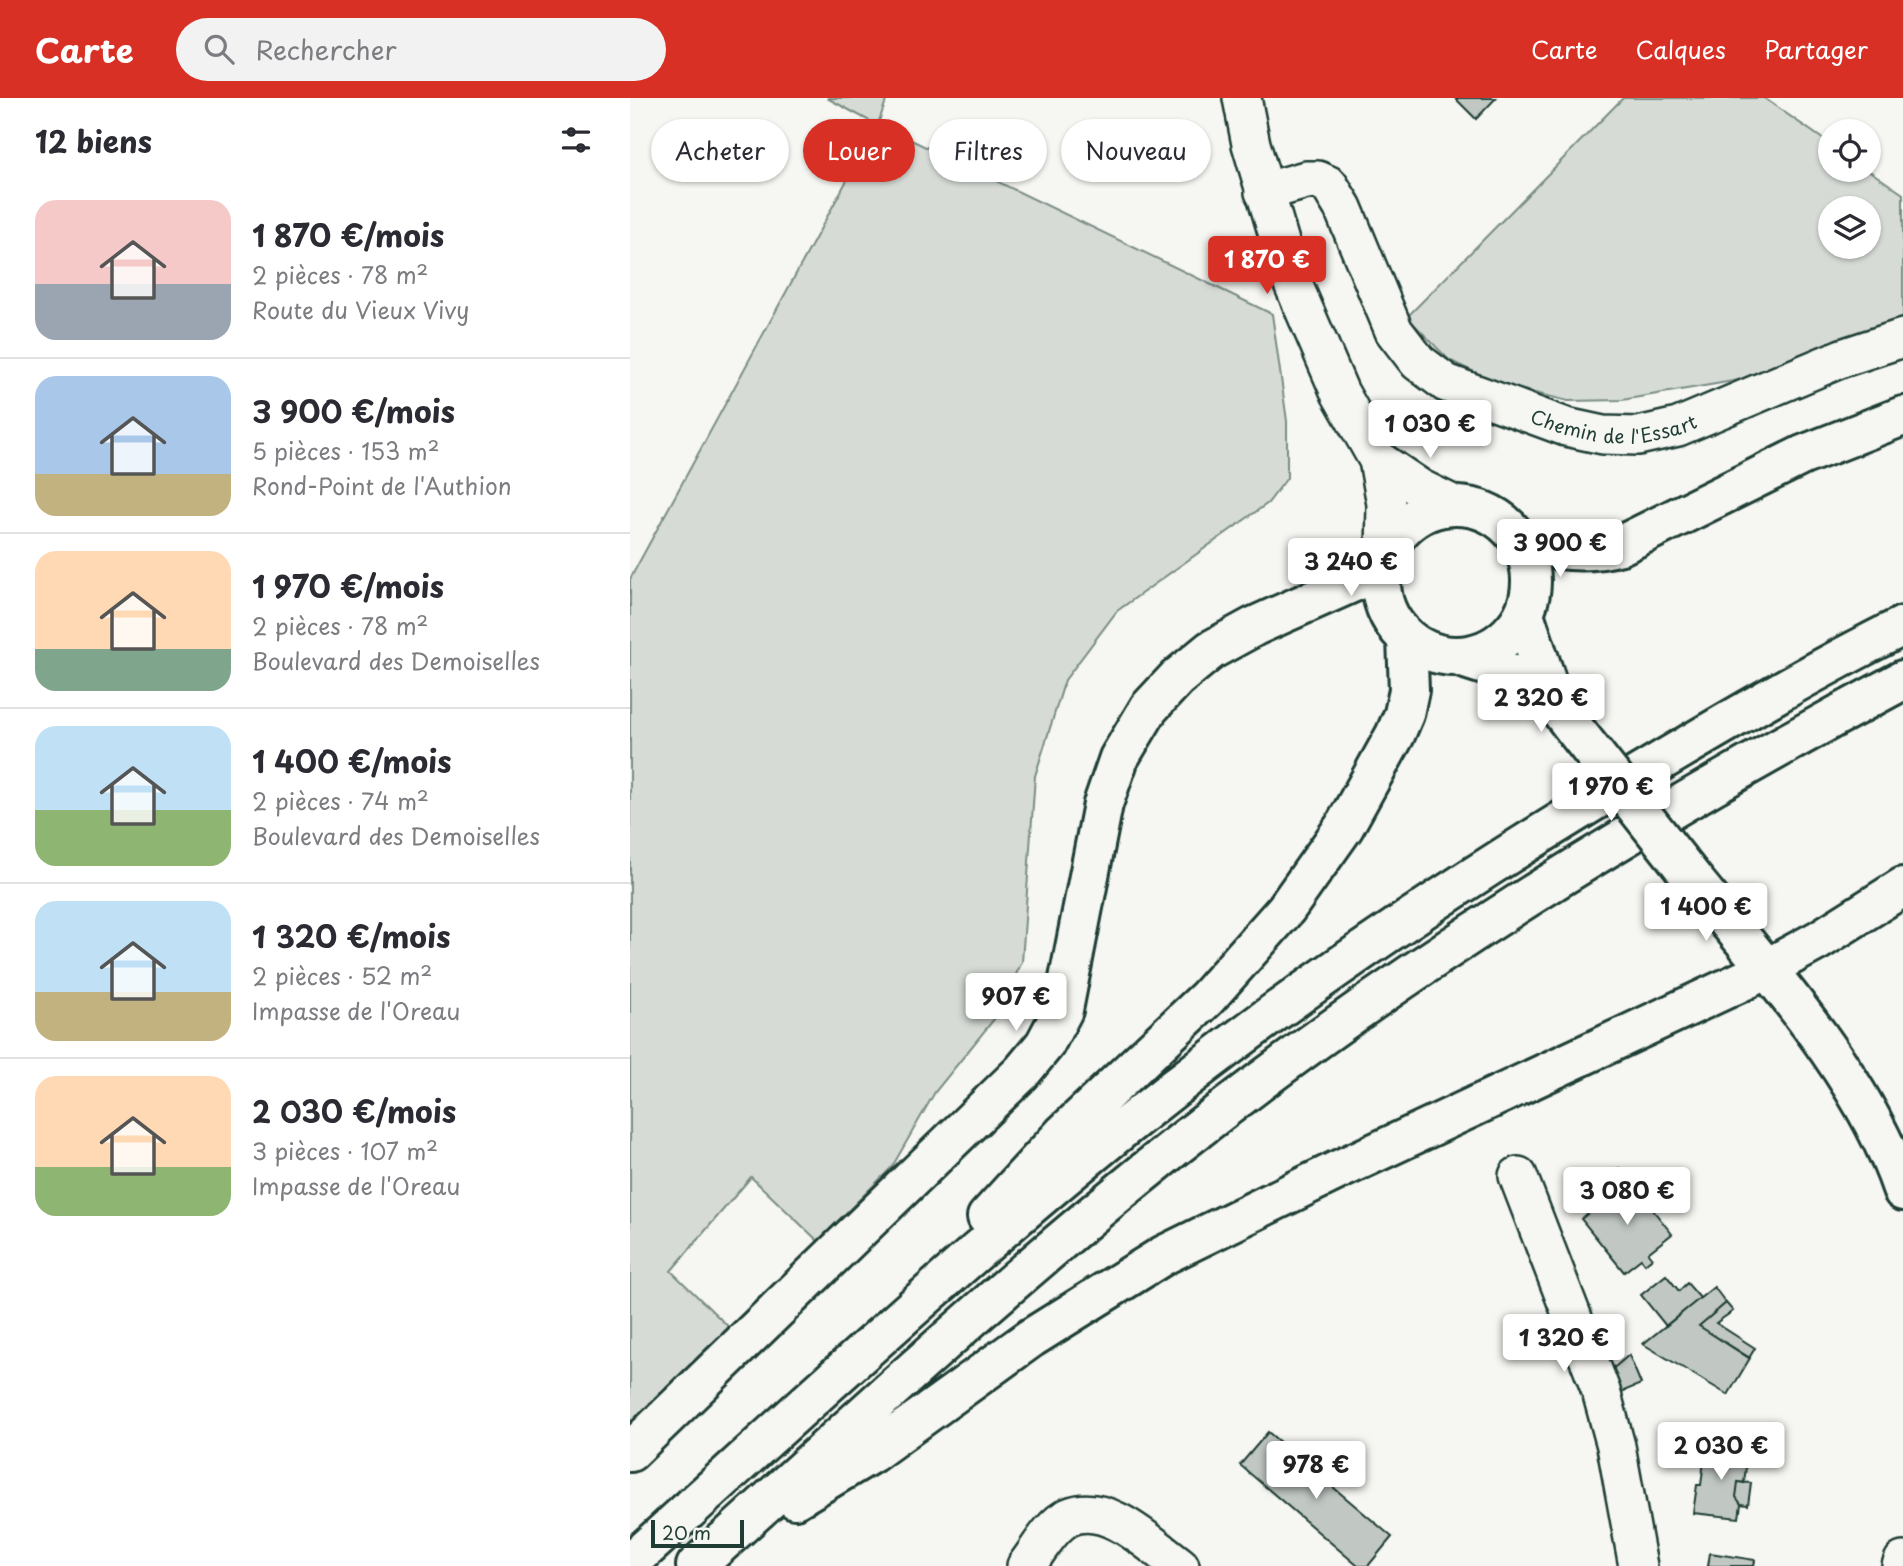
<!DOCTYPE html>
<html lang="fr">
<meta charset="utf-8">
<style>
:root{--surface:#fff;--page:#f2f2f3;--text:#2b2b33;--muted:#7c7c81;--line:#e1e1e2;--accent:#d93025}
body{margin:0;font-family:"Playpen Sans",sans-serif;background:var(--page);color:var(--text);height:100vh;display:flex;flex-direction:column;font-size:26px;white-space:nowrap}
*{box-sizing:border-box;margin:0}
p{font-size:23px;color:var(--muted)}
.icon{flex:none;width:38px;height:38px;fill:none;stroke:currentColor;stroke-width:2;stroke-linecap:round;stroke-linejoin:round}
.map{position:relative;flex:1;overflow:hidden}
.sheet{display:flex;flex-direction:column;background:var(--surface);width:630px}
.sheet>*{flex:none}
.hud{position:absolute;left:21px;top:21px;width:665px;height:63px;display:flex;gap:14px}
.controls{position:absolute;left:1188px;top:21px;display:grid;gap:14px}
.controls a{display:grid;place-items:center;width:63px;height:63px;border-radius:50%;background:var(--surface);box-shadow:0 2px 5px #0004;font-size:35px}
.scale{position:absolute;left:21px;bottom:18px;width:93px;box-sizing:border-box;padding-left:7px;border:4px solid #1f3d34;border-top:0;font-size:19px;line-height:24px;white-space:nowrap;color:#1f3d34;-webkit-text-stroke:5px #f6f6f2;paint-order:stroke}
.price{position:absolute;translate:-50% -60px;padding:0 16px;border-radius:7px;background:#fff;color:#222;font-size:23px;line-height:46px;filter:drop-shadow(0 2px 4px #0008)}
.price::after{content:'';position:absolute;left:50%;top:42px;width:21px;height:16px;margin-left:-10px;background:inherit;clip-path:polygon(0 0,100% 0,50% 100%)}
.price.on{background:var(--accent);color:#fff}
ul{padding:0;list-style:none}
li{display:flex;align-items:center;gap:21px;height:175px;padding:0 35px}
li+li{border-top:2px solid var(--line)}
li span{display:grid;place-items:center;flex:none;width:196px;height:140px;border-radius:21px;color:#555}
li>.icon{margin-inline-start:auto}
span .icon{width:84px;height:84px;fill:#fffc;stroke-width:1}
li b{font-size:30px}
h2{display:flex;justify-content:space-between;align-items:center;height:84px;padding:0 35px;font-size:30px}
.chip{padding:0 24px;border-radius:32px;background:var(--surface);box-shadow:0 2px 5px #0004;font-size:24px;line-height:63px}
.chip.on{background:var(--accent);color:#fff}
header{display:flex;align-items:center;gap:42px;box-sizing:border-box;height:98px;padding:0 35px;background:var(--accent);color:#fff}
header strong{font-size:33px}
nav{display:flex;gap:38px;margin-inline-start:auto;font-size:24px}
.search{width:490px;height:63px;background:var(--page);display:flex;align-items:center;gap:18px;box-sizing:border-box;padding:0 24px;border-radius:38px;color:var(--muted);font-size:26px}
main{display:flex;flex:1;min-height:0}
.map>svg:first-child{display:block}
</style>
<header>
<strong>Carte</strong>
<div class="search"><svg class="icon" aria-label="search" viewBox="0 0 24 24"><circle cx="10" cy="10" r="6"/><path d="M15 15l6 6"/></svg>Rechercher</div>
<nav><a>Carte</a><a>Calques</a><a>Partager</a></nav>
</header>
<main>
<section class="sheet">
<h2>12 biens<svg class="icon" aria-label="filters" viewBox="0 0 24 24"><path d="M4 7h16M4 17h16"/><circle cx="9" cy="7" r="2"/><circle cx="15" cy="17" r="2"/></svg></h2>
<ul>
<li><span style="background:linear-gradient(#f6c9c9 60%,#9aa5b1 0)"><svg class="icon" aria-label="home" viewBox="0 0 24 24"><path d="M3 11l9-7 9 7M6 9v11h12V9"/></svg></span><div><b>1 870 €/mois</b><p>2 pièces · 78 m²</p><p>Route du Vieux Vivy</p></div></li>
<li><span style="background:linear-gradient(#a9c7e8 70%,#c2b280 0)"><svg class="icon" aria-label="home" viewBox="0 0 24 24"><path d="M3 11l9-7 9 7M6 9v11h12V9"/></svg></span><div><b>3 900 €/mois</b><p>5 pièces · 153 m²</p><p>Rond-Point de l'Authion</p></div></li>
<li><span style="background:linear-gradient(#ffd9b3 70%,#7fa58c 0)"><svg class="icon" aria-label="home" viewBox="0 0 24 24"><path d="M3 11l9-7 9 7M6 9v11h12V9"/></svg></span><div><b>1 970 €/mois</b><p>2 pièces · 78 m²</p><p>Boulevard des Demoiselles</p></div></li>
<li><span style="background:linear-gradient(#bfe0f5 60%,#8fb573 0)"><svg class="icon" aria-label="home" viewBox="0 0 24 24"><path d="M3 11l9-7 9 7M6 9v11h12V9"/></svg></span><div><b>1 400 €/mois</b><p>2 pièces · 74 m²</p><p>Boulevard des Demoiselles</p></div></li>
<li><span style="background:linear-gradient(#bfe0f5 65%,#c2b280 0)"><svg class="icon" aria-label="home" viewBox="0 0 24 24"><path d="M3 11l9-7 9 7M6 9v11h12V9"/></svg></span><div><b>1 320 €/mois</b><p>2 pièces · 52 m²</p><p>Impasse de l'Oreau</p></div></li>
<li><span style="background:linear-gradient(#ffd9b3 65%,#8fb573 0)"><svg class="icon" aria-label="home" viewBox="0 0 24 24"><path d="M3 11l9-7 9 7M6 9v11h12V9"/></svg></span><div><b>2 030 €/mois</b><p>3 pièces · 107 m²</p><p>Impasse de l'Oreau</p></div></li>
</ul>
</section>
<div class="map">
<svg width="1273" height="1468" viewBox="0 0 1273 1468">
<rect width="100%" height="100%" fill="#f6f6f2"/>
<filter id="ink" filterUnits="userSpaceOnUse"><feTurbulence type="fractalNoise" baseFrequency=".0143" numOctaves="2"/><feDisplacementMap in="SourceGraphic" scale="14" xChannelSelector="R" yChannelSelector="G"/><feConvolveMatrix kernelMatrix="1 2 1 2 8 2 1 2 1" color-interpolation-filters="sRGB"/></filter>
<g filter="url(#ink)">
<path fill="#d6dbd6" stroke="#7a8c85" stroke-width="2" fill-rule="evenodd" d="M197,0H257L248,26L642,216L657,323V380L638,405L487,513L435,582L405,678L392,864L365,920L305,994L262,1069L188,1143L121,1079L41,1173L110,1240L0,1330V481L247,27Z
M993,0H1134L1200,46V72H1238L1273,96V222L1115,281L992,302L938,303L869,286L819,262L777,219ZM1200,110H1239V149H1200Z"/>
<path fill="#c1c8c3" stroke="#1f3d34" stroke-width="2" d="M825,0H866L846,21Z
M989,1070L999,1082L988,1091L978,1078Z
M999,1082L1042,1136L1018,1155L1022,1160L1015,1166L1011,1161L994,1174L951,1121Z
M1036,1177L1049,1193L1057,1185L1070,1200L1036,1228L1011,1197Z
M1084,1189L1096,1205L1069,1228L1120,1260L1098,1297L1013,1246Z
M1096,1205L1103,1213L1086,1225L1125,1250L1119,1260L1069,1228Z
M999,1257L1011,1286L989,1295L980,1273Z
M638,1334L762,1439L738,1468H728L610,1367Z
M1076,1346L1118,1352L1114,1385L1108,1384L1106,1399L1111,1406L1109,1420L1063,1415L1067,1387H1071Z
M1108,1384L1121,1385L1118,1407L1111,1406L1106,1399Z
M1080,1455L1125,1462L1124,1468H1078Z"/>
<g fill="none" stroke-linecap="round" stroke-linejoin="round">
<g stroke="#1f3d34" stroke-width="42">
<g id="street">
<path d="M612,0L621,46L661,181L710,295L748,362L756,406L755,457"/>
<path id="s1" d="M634,94L676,82H688L699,87L713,110L764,233L788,264L816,285L936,329L973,337L1008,338L1048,329L1212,260L1273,240"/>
<path d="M748,362L791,391L826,408"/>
<path d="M888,1078L971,1293L986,1348L1008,1468"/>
<path d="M396,1468C408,1453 421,1427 439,1419C477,1402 522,1448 550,1468"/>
<path d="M1271,1468L1273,1463"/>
</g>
</g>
<g stroke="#1f3d34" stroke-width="44">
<path id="secondary" d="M751 483a75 75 0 1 1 150 0a75 75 0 1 1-150 0Z
M894,516L923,603L946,633
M829,559L879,575L923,603
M1063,781C1139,875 1234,977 1273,1093
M0,1354L391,975L415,946L433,912L473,706L489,660L519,610L547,580L581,552L625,528L751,472"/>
</g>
<g stroke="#1f3d34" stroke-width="44">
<path id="highway" d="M889,443C926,452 955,457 991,447L1173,357L1273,318
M357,1119L433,1036L577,900L656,811L714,729L765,637L774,616L779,592L777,541
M165,1401L242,1355L401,1240L534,1157L706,1073L1119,880L1189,842L1273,789
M0,1465C170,1312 337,1155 515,1013C673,887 842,775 1016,672C1100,622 1185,572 1273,528
M66,1468C224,1326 378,1182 544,1050C770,870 1018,718 1273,582"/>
</g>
<use href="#street" stroke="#f6f6f2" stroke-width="37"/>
<use href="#secondary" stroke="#f6f6f2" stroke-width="38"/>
<use href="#highway" stroke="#f6f6f2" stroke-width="38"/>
<g stroke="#1f3d34" stroke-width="44" stroke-linecap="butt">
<path id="secondary-bridge" d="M946,633L1063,781"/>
</g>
<use href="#secondary-bridge" stroke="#f6f6f2" stroke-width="38"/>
</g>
</g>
<g text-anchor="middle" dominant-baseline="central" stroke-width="7" stroke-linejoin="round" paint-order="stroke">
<g font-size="19" fill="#1f3d34" stroke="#f6f6f2">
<text stroke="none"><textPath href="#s1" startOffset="478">Chemin de l'Essart</textPath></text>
</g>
</g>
</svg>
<div class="controls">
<a><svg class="icon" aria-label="locate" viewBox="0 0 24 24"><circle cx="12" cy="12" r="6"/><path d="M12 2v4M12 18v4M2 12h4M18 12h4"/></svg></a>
<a><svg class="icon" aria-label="layers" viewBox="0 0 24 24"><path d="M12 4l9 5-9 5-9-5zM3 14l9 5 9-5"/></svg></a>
</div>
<div class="scale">20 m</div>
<b class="price on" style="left:637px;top:198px">1 870 €</b>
<b class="price" style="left:800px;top:362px">1 030 €</b>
<b class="price" style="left:930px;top:481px">3 900 €</b>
<b class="price" style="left:721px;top:500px">3 240 €</b>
<b class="price" style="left:911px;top:636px">2 320 €</b>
<b class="price" style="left:981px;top:725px">1 970 €</b>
<b class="price" style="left:1076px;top:845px">1 400 €</b>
<b class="price" style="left:386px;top:935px">907 €</b>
<b class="price" style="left:997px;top:1129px">3 080 €</b>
<b class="price" style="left:934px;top:1276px">1 320 €</b>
<b class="price" style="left:1091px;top:1384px">2 030 €</b>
<b class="price" style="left:686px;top:1403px">978 €</b>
<div class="hud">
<a class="chip">Acheter</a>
<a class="chip on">Louer</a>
<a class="chip">Filtres</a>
<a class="chip">Nouveau</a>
</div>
</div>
</main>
